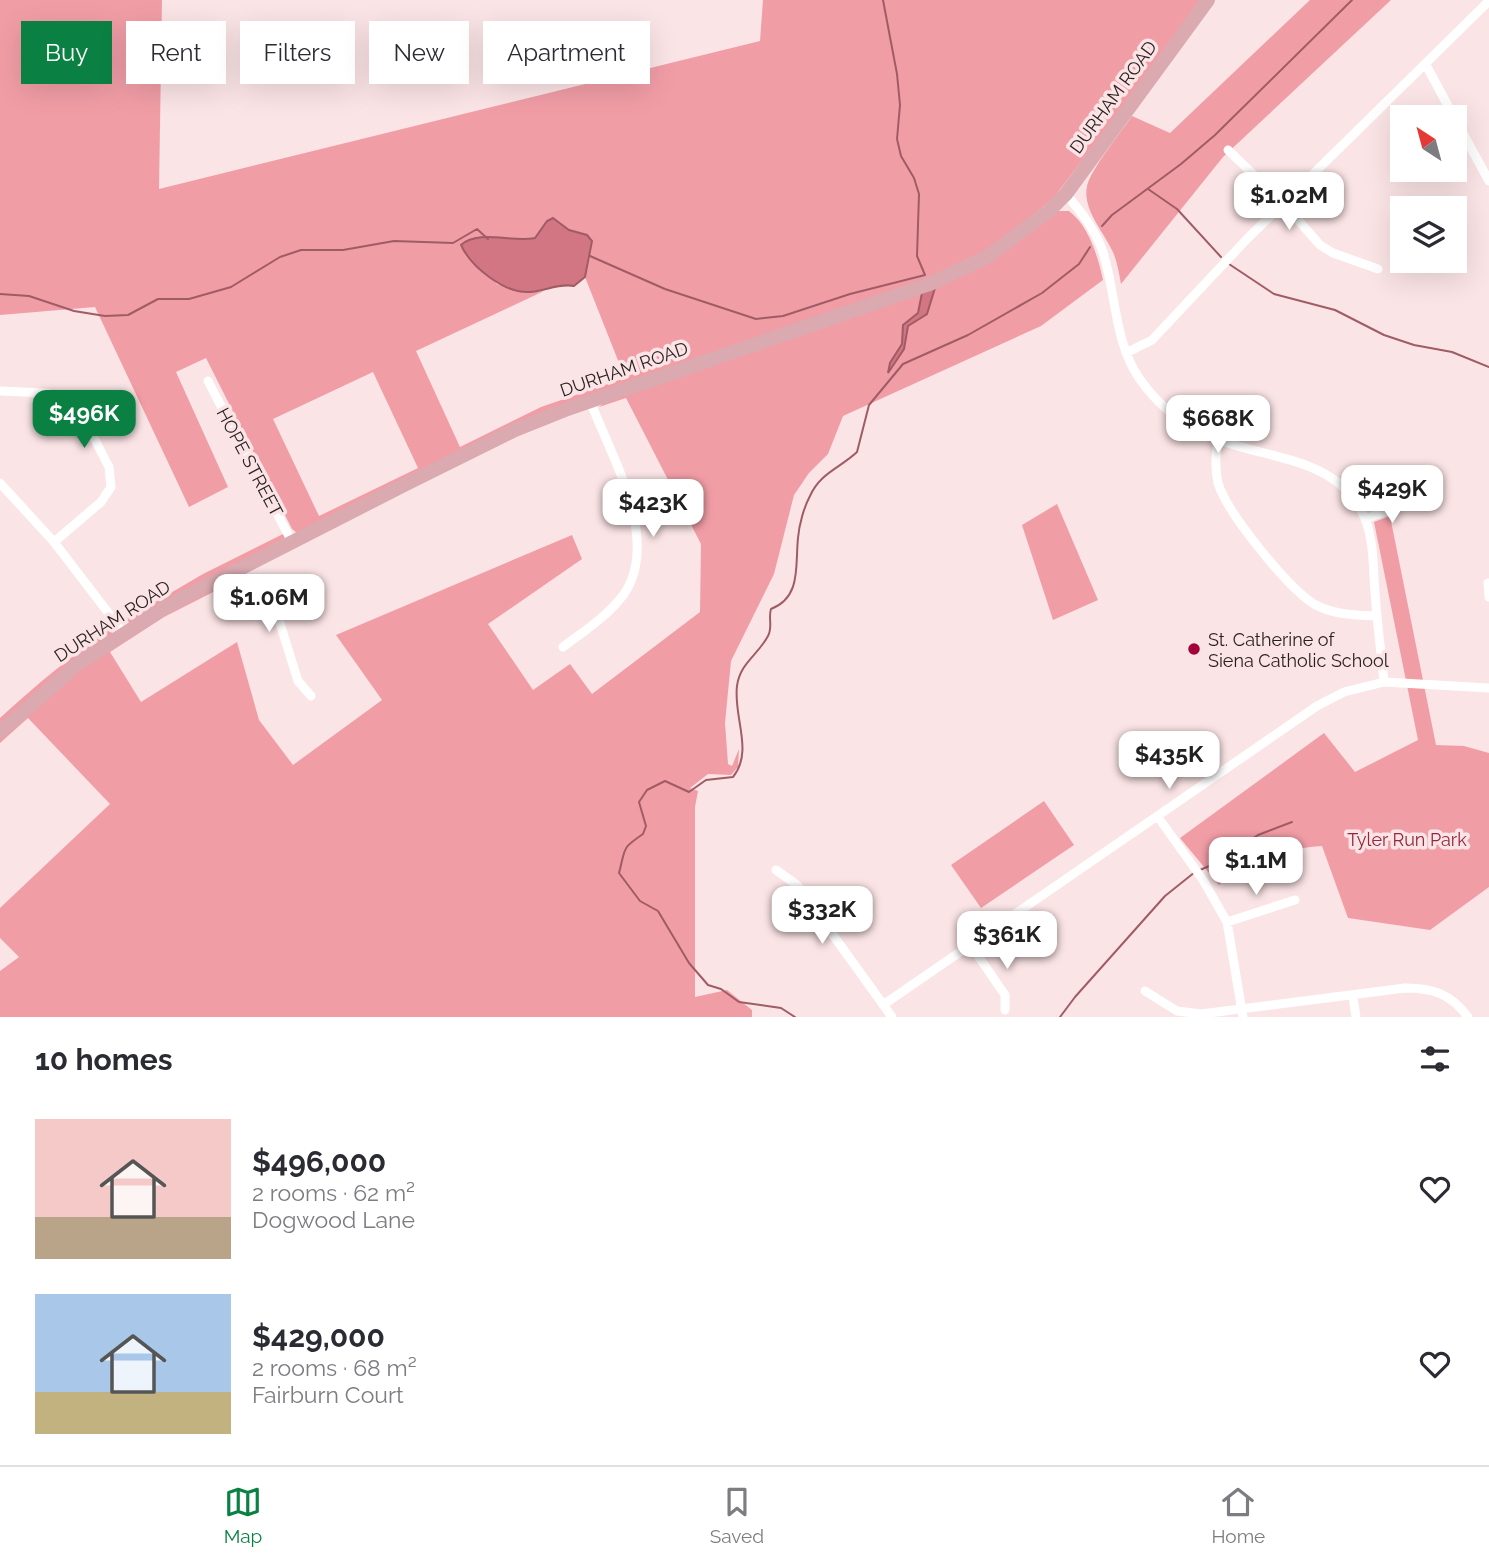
<!DOCTYPE html>
<meta charset="utf-8">
<style>
:root{--surface:#fff;--page:#f2f2f3;--text:#2b2b33;--muted:#7c7c81;--line:#e1e1e2;--accent:#0b8043}
body{margin:0;font-family:Raleway,sans-serif;background:var(--page);color:var(--text);height:100vh;display:flex;flex-direction:column;font-size:26px;white-space:nowrap}
*{box-sizing:border-box;margin:0}
p{font-size:23px;color:var(--muted)}
.icon{flex:none;width:38px;height:38px;fill:none;stroke:currentColor;stroke-width:2;stroke-linecap:round;stroke-linejoin:round}
.map{position:relative;height:1017px;overflow:hidden}
.sheet{display:flex;flex-direction:column;background:var(--surface);flex:1}
.sheet>*{flex:none}
.top-card{position:absolute;left:21px;top:21px;width:700px;height:63px;display:flex;gap:14px}
.needle{width:46px;rotate:324deg}
.fabs{position:absolute;left:1390px;top:105px;display:grid;gap:14px}
.fabs a{display:grid;place-items:center;width:77px;height:77px;border-radius:0px;background:var(--surface);box-shadow:0 7px 28px #0002;font-size:35px}
.price{position:absolute;translate:-50% -60px;padding:0 16px;border-radius:14px;background:#fff;color:#222;font-size:23px;line-height:46px;filter:drop-shadow(0 2px 4px #0008)}
.price::after{content:'';position:absolute;left:50%;top:42px;width:21px;height:16px;margin-left:-10px;background:inherit;clip-path:polygon(0 0,100% 0,50% 100%)}
.price.on{background:var(--accent);color:#fff}
ul{padding:0;list-style:none}
li{display:flex;align-items:center;gap:21px;height:175px;padding:0 35px}
li span{display:grid;place-items:center;flex:none;width:196px;height:140px;border-radius:0px;color:#555}
li>.icon{margin-inline-start:auto}
span .icon{width:84px;height:84px;fill:#fffc;stroke-width:1}
li b{font-size:30px}
h2{display:flex;justify-content:space-between;align-items:center;height:84px;padding:0 35px;font-size:30px}
.chip{padding:0 24px;border-radius:0px;background:var(--surface);box-shadow:0 7px 28px #0002;font-size:24px;line-height:63px}
.chip.on{background:var(--accent);color:#fff}
.dock{display:flex;justify-content:space-around;align-items:center;height:98px;border-top:2px solid var(--line);background:var(--surface);font-size:19px;color:var(--muted)}
.dock a{display:grid;justify-items:center;gap:4px}
.dock .on{color:var(--accent)}
.map>svg:first-child{display:block}
</style>
<div class="map">
<svg width="1489" height="1017" viewBox="0 0 1489 1017">
<rect width="100%" height="100%" fill="#fbe4e5"/>
<path fill="#f19da6" fill-rule="evenodd" d="M0,0H162L159,189L760,41L763,0H1203L1053,199L985,253L918,283L545,413L297,533L292,529L206,358L176,372L228,487L189,507L95,307L0,315ZM557,220L569,230L587,235L590,256L585,277L625,378L541,407L460,447L416,351L544,291L526,293L497,284L460,246C476,230 513,242 535,238L547,221ZM373,372L418,468L319,516L273,419Z
M1310,0H1391L1223,157L1121,284C1119,273 1117,261 1113,252C1104,232 1082,209 1087,186C1091,169 1121,132 1132,116L1170,133Z
M1058,211H1069C1089,226 1098,257 1103,280L1041,326L843,416L828,454L809,473L794,495L774,574L731,661L725,723L728,764L732,766L739,749L738,767L731,775L708,774L690,788L698,791L695,807V997L727,990L752,1010V1017H0V971L19,957L0,938V908L110,804L28,718L0,743V737L108,647L226,581L227,585L164,617L110,652L141,702L237,642L259,720L293,765L382,700L336,635L572,535L582,559L488,624L533,690L570,664L592,694L700,612L701,544L626,398L599,407L608,399L1010,247Z
M1057,504L1098,600L1053,620L1022,525Z
M1390,516L1436,745L1464,746L1489,753V887L1430,930L1348,918L1322,846C1284,849 1248,859 1219,885L1180,838L1324,733L1355,772L1418,740L1374,522Z
M285,533V538L132,622H121L203,574Z
M114,627L112,634L0,727V718C36,685 73,654 114,627Z
M1044,801L1074,845L981,908L951,865Z"/>
<path fill="#d37683" stroke="#a05c65" stroke-width="2" d="M553,218L569,230L587,235L592,241L585,277L574,286C559,283 545,291 530,292C505,294 471,267 461,245C479,229 512,243 535,238L547,221Z
M935,288L927,314L908,326L904,349L888,373L890,363L902,344L903,325L918,313L922,293Z"/>
<g fill="none" stroke-linecap="round" stroke-linejoin="round">
<path stroke="#a05c65" stroke-width="2" d="M1148,189L1177,209L1221,257
M1102,226L1112,215L1181,164L1215,135L1352,0
M590,256L665,289L756,319L783,316L850,294L925,275L917,256L919,194L914,178L901,156L897,139L900,105L897,74L883,0
M1229,264L1274,294L1335,310L1384,335L1414,345L1452,352L1489,367
M0,294L29,296L74,311L105,316L128,315L158,299H189L231,287L280,257L301,250H343L394,241L453,243L477,229L488,239
M1200,870L1216,863L1258,835L1292,822
M795,1017L781,1008L739,1002L721,989L708,985L689,963L658,911L640,901L619,873C626,847 621,849 643,834L646,826L639,802L647,790L665,781L689,792L706,780L733,777C754,751 733,717 737,686C740,663 758,655 768,636C773,627 768,618 771,609C802,597 795,565 798,538C799,525 804,507 810,496C820,473 840,468 857,452L869,405L903,364L968,335L1042,293L1079,264L1090,247
M1060,1017L1075,997L1165,896L1195,872"/>
<path stroke="#fff" stroke-width="9" d="M1426,65L1454,117
M1454,117L1489,181
M1228,150L1284,204L1320,245L1333,253L1378,269
M1066,194C1081,212 1095,229 1103,252C1116,293 1114,341 1139,378C1159,407 1185,427 1217,439C1269,460 1341,457 1365,519C1374,541 1373,568 1375,592C1377,622 1381,652 1384,682
M1126,353L1152,340L1246,240L1489,1
M208,381L292,542
M0,391L45,393L66,398L80,411L109,467L111,487L101,502L54,542
M1219,440C1215,452 1215,470 1218,483C1227,513 1288,588 1314,604C1333,615 1356,615 1377,616
M0,483L54,542L123,632
M1365,519L1386,511L1399,500
M232,571L246,592L265,596L274,604L298,681L311,696
M1488,583L1489,597
M563,647C584,631 608,616 624,594C661,540 611,455 590,401
M1158,817L1203,880L1227,922L1243,1017
M776,870L797,885L892,1017
M1227,922L1295,900
M970,944L1005,995V1010
M1145,991L1177,1011L1201,1014L1405,988C1433,988 1451,994 1468,1017
M1353,997L1356,1017
M883,1005L1317,706L1344,692L1384,682L1489,688"/>
<path stroke="#daaab0" stroke-width="14" d="M0,732L79,663L169,605L406,484L515,430L565,410L930,284L987,257L1049,211L1066,194L1208,0"/>
</g>
<circle fill="#a1033a" stroke="#fbe4e5" stroke-width="2.5" cx="1194" cy="649" r="7"/>
<g text-anchor="middle" dominant-baseline="central" stroke-width="7" stroke-linejoin="round" paint-order="stroke">
<g font-size="18" fill="#291f20" stroke="#fbe4e5">
<text transform="translate(1113 97) rotate(-54)">DURHAM ROAD</text>
<text transform="translate(624 369) rotate(-19)">DURHAM ROAD</text>
<text transform="translate(250 462) rotate(62)">HOPE STREET</text>
<text transform="translate(112 621) rotate(-33)">DURHAM ROAD</text>
</g>
<g font-size="18" fill="#291f20" stroke="#fbe4e5" text-anchor="start">
<text x="1208" y="639">St. Catherine of<tspan x="1208" dy="21">Siena Catholic School</tspan></text>
</g>
<g font-size="18" fill="#952640" stroke="#fbe4e5">
<text x="1407" y="839">Tyler Run Park</text>
</g>
</g>
</svg>
<div class="fabs">
<a><svg class="needle" viewBox="-14 -14 28 28"><path d="M0-13l5 13h-10z" fill="#e53935"/><path d="M0 13l5-13h-10z" fill="#7c7c81"/></svg></a>
<a><svg class="icon" aria-label="layers" viewBox="0 0 24 24"><path d="M12 4l9 5-9 5-9-5zM3 14l9 5 9-5"/></svg></a>
</div>
<b class="price" style="left:1289px;top:232px">$1.02M</b>
<b class="price on" style="left:84px;top:450px">$496K</b>
<b class="price" style="left:1218px;top:455px">$668K</b>
<b class="price" style="left:1392px;top:525px">$429K</b>
<b class="price" style="left:653px;top:539px">$423K</b>
<b class="price" style="left:269px;top:634px">$1.06M</b>
<b class="price" style="left:1169px;top:791px">$435K</b>
<b class="price" style="left:1256px;top:897px">$1.1M</b>
<b class="price" style="left:822px;top:946px">$332K</b>
<b class="price" style="left:1007px;top:971px">$361K</b>
<div class="top-card">
<a class="chip on">Buy</a>
<a class="chip">Rent</a>
<a class="chip">Filters</a>
<a class="chip">New</a>
<a class="chip">Apartment</a>
</div>
</div>
<section class="sheet">
<h2>10 homes<svg class="icon" aria-label="filters" viewBox="0 0 24 24"><path d="M4 7h16M4 17h16"/><circle cx="9" cy="7" r="2"/><circle cx="15" cy="17" r="2"/></svg></h2>
<ul>
<li><span style="background:linear-gradient(#f6c9c9 70%,#b9a48a 0)"><svg class="icon" aria-label="home" viewBox="0 0 24 24"><path d="M3 11l9-7 9 7M6 9v11h12V9"/></svg></span><div><b>$496,000</b><p>2 rooms · 62 m²</p><p>Dogwood Lane</p></div><svg class="icon" aria-label="heart" viewBox="0 0 24 24"><path d="M12 20l-8-8c-3-5 5-10 8-4 3-6 11-1 8 4z"/></svg></li>
<li><span style="background:linear-gradient(#a9c7e8 70%,#c2b280 0)"><svg class="icon" aria-label="home" viewBox="0 0 24 24"><path d="M3 11l9-7 9 7M6 9v11h12V9"/></svg></span><div><b>$429,000</b><p>2 rooms · 68 m²</p><p>Fairburn Court</p></div><svg class="icon" aria-label="heart" viewBox="0 0 24 24"><path d="M12 20l-8-8c-3-5 5-10 8-4 3-6 11-1 8 4z"/></svg></li>
</ul>
</section>
<nav class="dock">
<a class="on"><svg class="icon" aria-label="map" viewBox="0 0 24 24"><path d="M3 6l6-2 6 2 6-2v14l-6 2-6-2-6 2zM9 4v14M15 6v14"/></svg>Map</a>
<a><svg class="icon" aria-label="saved" viewBox="0 0 24 24"><path d="M7 4h10v16l-5-4-5 4z"/></svg>Saved</a>
<a><svg class="icon" aria-label="home" viewBox="0 0 24 24"><path d="M3 11l9-7 9 7M6 9v11h12V9"/></svg>Home</a>
</nav>
